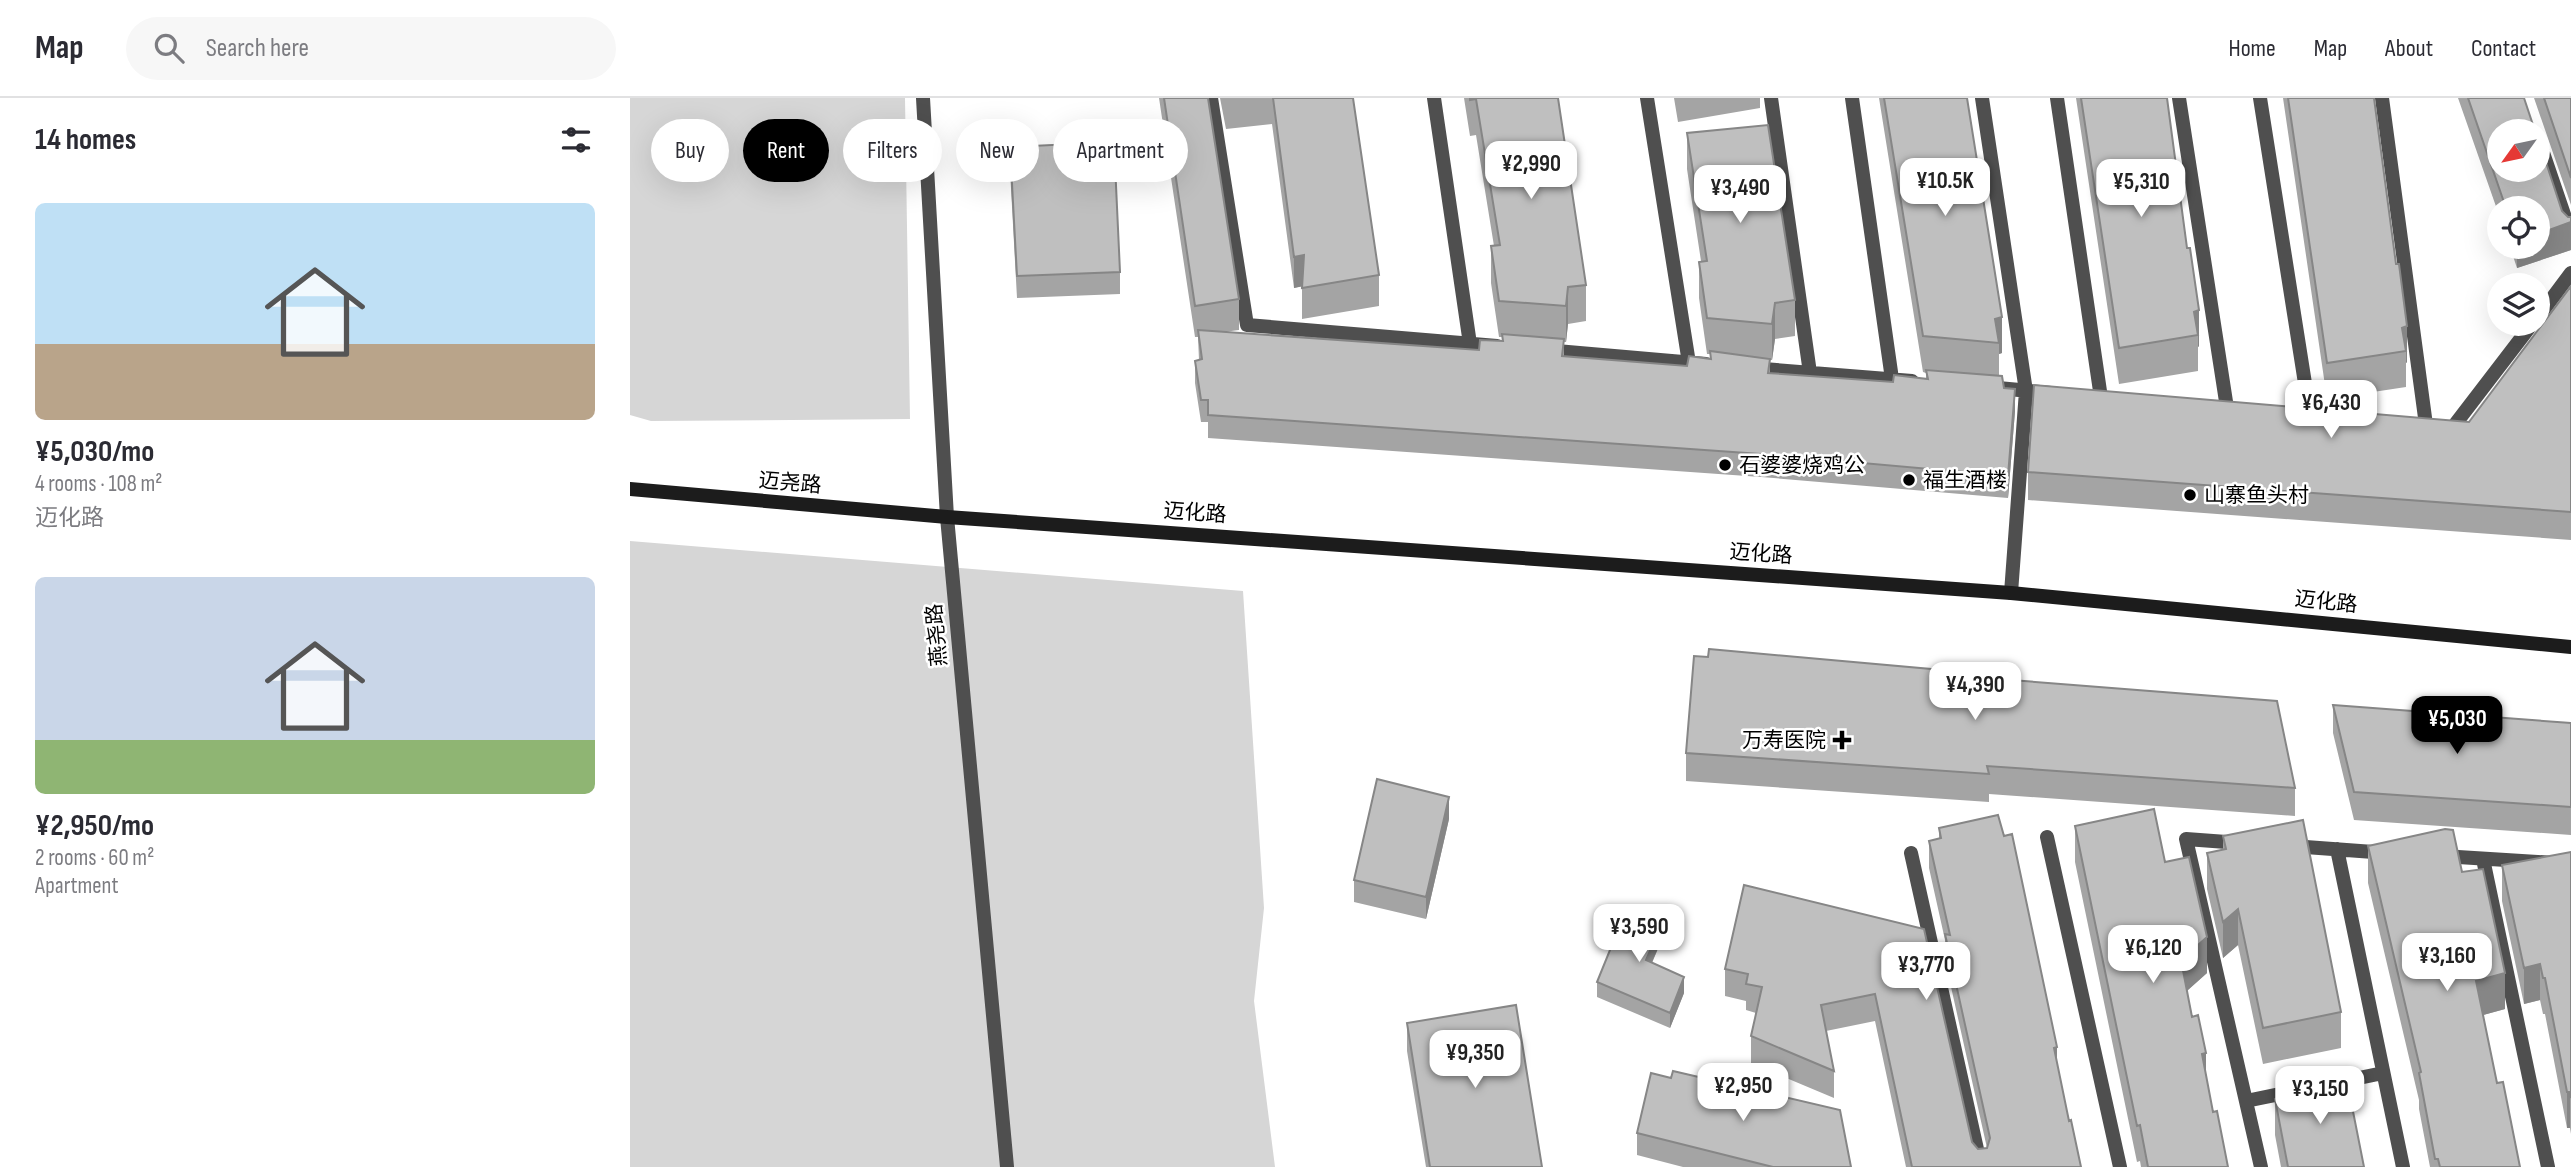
<!DOCTYPE html>
<meta charset="utf-8">
<style>
:root{--surface:#fff;--page:#f7f7f7;--text:#2b2b33;--muted:#7c7c81;--line:#e1e1e2;--accent:#000}
body{margin:0;font-family:"Sofia Sans Condensed","Noto Sans SC",sans-serif;background:var(--page);color:var(--text);height:100vh;display:flex;flex-direction:column;font-size:26px;white-space:nowrap}
*{box-sizing:border-box;margin:0}
p{font-size:23px;color:var(--muted)}
.icon{flex:none;width:38px;height:38px;fill:none;stroke:currentColor;stroke-width:2;stroke-linecap:round;stroke-linejoin:round}
.map{position:relative;flex:1;overflow:hidden}
.side{display:flex;flex-direction:column;background:var(--surface);width:630px}
.side>*{flex:none}
.hud{position:absolute;left:21px;top:21px;width:665px;height:63px;display:flex;gap:14px}
.needle{width:46px;rotate:237deg}
.tools{position:absolute;left:1857px;top:21px;display:grid;gap:14px}
.tools a{display:grid;place-items:center;width:63px;height:63px;border-radius:50%;background:var(--surface);box-shadow:0 7px 28px #0002;font-size:35px}
.price{position:absolute;translate:-50% -60px;padding:0 16px;border-radius:14px;background:#fff;color:#222;font-size:23px;line-height:46px;filter:drop-shadow(0 2px 4px #0008)}
.price::after{content:'';position:absolute;left:50%;top:42px;width:21px;height:16px;margin-left:-10px;background:inherit;clip-path:polygon(0 0,100% 0,50% 100%)}
.price.on{background:var(--accent);color:#fff}
ul{padding:0;list-style:none}
li{display:grid;align-content:center;gap:14px;height:371px;padding:0 35px}
li span{display:grid;place-items:center;height:217px;border-radius:10px;color:#555}
li>.icon{margin-inline-start:auto}
span .icon{width:126px;height:126px;fill:#fffc;stroke-width:1}
li b{font-size:30px}
h2{display:flex;justify-content:space-between;align-items:center;height:84px;padding:0 35px;font-size:30px}
.tag{padding:0 24px;border-radius:32px;background:var(--surface);box-shadow:0 7px 28px #0002;font-size:24px;line-height:63px}
.tag.on{background:var(--accent);color:#fff}
header{display:flex;align-items:center;gap:42px;box-sizing:border-box;height:98px;padding:0 35px;background:var(--surface);border-bottom:2px solid var(--line)}
header strong{font-size:33px}
nav{display:flex;gap:38px;margin-inline-start:auto;font-size:24px}
.search{width:490px;height:63px;background:var(--page);display:flex;align-items:center;gap:18px;box-sizing:border-box;padding:0 24px;border-radius:38px;color:var(--muted);font-size:26px}
main{display:flex;flex:1;min-height:0}
.map>svg:first-child{display:block}
</style>
<header>
<strong>Map</strong>
<div class="search"><svg class="icon" aria-label="search" viewBox="0 0 24 24"><circle cx="10" cy="10" r="6"/><path d="M15 15l6 6"/></svg>Search here</div>
<nav><a>Home</a><a>Map</a><a>About</a><a>Contact</a></nav>
</header>
<main>
<section class="side">
<h2>14 homes<svg class="icon" aria-label="filters" viewBox="0 0 24 24"><path d="M4 7h16M4 17h16"/><circle cx="9" cy="7" r="2"/><circle cx="15" cy="17" r="2"/></svg></h2>
<ul>
<li><span style="background:linear-gradient(#bfe0f5 65%,#b9a48a 0)"><svg class="icon" aria-label="home" viewBox="0 0 24 24"><path d="M3 11l9-7 9 7M6 9v11h12V9"/></svg></span><div><b>¥5,030/mo</b><p>4 rooms · 108 m²</p><p>迈化路</p></div></li>
<li><span style="background:linear-gradient(#c9d6e8 75%,#8fb573 0)"><svg class="icon" aria-label="home" viewBox="0 0 24 24"><path d="M3 11l9-7 9 7M6 9v11h12V9"/></svg></span><div><b>¥2,950/mo</b><p>2 rooms · 60 m²</p><p>Apartment</p></div></li>
</ul>
</section>
<div class="map">
<svg width="1941" height="1069" viewBox="0 0 1941 1069">
<rect width="100%" height="100%" fill="#fff"/>
<path fill="#d6d6d6" d="M0,0H275L280,321L21,323L0,317Z
M0,443L613,493L634,810L624,903L645,1069H0Z"/>
<g fill="none" stroke-linecap="round" stroke-linejoin="round">
<path stroke="#4f4f4f" stroke-width="14" d="M581,0L617,227L867,248
M804,0L840,246
M1017,0L1059,265
M1141,0L1180,275
M1222,0L1262,281
M1352,0L1396,293L1381,495
M1427,0L1471,300
M1549,0L1597,310
M1630,0L1680,317
M1752,0L1796,327
M1908,40L1941,137
M1908,219L1941,175
M915,252L1076,266
M1121,270L1282,283
M1368,290L1421,295
M1815,329H1823L1902,226
M1417,739L1490,1069
M1610,745L1556,741L1631,1069
M1662,748L1757,755
M1707,751L1773,1069
M1281,755L1351,1069
M1812,758L1941,766
M1853,761L1918,1069
M1700,986L1753,975
M1616,1003L1680,990"/>
<path stroke="#4f4f4f" stroke-width="14" d="M293,0L317,419L377,1069"/>
<path stroke="#1c1c1c" stroke-width="14" d="M0,391L317,419L1381,495L1941,549"/>
</g>
<path fill="#a4a4a4" d="M529,0H578L609,201V232L594,234L849,252L872,243V239H869L861,185V148H864L846,37L840,38L834,0H928L956,187V223L938,226L936,244H934V258L1057,268L1080,261V256H1077L1069,200V164L1071,163L1057,71V35L1165,202V238L1145,241L1142,262H1140V275L1263,284L1296,281V275L1293,274L1249,0H1337L1372,255L1369,256V278L1385,313L1378,400L1131,379L578,340V324H571L565,285V263L569,262L568,239H565Z
M590,0H723L749,177V208L672,221V188L664,190L642,26L596,31Z
M1044,0H1130V10L1048,24Z
M1446,0H1537L1557,150H1560L1569,248L1568,249V273L1489,286Z
M1653,0H1744L1766,166H1769L1777,264L1776,265V289L1697,301Z
M1828,0H1894L1932,113L1938,119H1941V152L1887,170L1880,149H1908V110H1869V117Z
M1904,0H1941V107Z
M380,49L490,174V196L387,200L380,72Z
M1941,188V442L1398,402V374L1839,324Z
M1368,582L1665,690V718L1359,696V704L1056,683V655Z
M1703,607L1941,625V737L1724,722L1703,635Z
M819,721L796,821L724,804V782Z
M1445,728L1535,764L1577,875L1557,893L1583,1014L1598,1069H1511L1510,1063L1507,1064L1445,764Z
M1309,730L1427,966L1439,1023L1451,1069H1276L1245,923L1196,933L1204,973V1000L1121,965V938L1126,915L1116,912V903L1095,898V871L1294,831L1342,1044L1348,1051L1357,1050L1315,862V842L1299,770V743L1309,741Z
M1593,738L1711,914V950L1633,966L1608,847L1593,860L1577,791V755L1593,752Z
M1738,748L1832,774L1875,911L1853,917L1867,985L1890,1069H1800L1789,1011V1002L1738,785Z
M1941,754V1036L1940,1030H1937L1915,916H1913L1910,902L1894,906L1872,803V767Z
M1032,841L1022,865L1054,895L1040,930L967,899V884Z
M777,925L912,1069H796L777,953Z
M1041,980L1221,1069H1053L1007,1057V1035Z
M1664,988L1734,1069H1651L1645,1037V1001L1664,998Z"/>
<path fill="#868686" d="M1941,124V152L1887,170V149H1908V136Z
M674,157V188L664,190V159Z
M938,189V226L936,244V208Z
M1145,205V241L1142,262V226Z
M1569,212V248L1568,249V237L1564,214Z
M1372,219V255L1369,256V245L1365,221Z
M1777,228V264L1776,265V253L1772,230Z
M1385,291V313L1378,400V378Z
M819,699V721L796,821V799Z
M1608,811V847L1593,860V824Z
M1032,825V841L1016,878V862Z
M1577,839V875L1551,898V862Z
M1910,866V902L1894,906V870Z
M1875,875V911L1846,919V883Z
M1054,879V895L1040,930V915Z
M1427,949V976L1424,950Z
M1576,955V991L1572,956Z
M1937,994H1940V1030H1937Z"/>
<path fill="#bfbfbf" stroke="#868686" stroke-width="2" d="M534,0H578L609,201L565,208Z
M643,0H723L749,177L672,190L674,157L664,159Z
M840,0H928L956,187L938,189L936,208L869,203L861,148L870,147L846,1L840,2Z
M1254,0H1337L1372,219L1365,221L1369,245L1293,238Z
M1451,0H1537L1557,150H1560L1569,212L1564,214L1568,237L1489,250Z
M1658,0H1744L1766,166H1769L1777,228L1772,230L1776,253L1697,265Z
M1838,0H1894L1905,33H1869V72H1908V40L1932,113L1938,119H1941V124L1908,136V110H1876Z
M1914,0H1941V80Z
M1138,27L1165,202L1145,205L1142,226L1077,220L1069,164L1077,163L1057,35Z
M484,44L490,174L387,178L380,49Z
M1941,188V414L1398,374L1404,287L1839,324Z
M568,232L849,252L850,242L873,243L872,236L934,241L932,258L1057,268L1059,258L1081,261L1080,253L1140,261L1138,275L1263,284L1264,277L1298,281L1296,272L1372,278L1374,290L1385,291L1378,378L1131,356L578,317V302H571L565,263L572,261Z
M1079,551L1368,577V581L1647,603L1665,690L1357,668L1359,676L1056,655L1064,558L1078,559Z
M1703,607L1941,625V709L1724,694Z
M747,681L819,699L796,799L724,782Z
M1524,711L1535,764L1559,759L1577,839L1551,862L1562,919L1568,917L1576,955L1572,956L1583,1014L1587,1013L1598,1069H1518L1510,1027L1507,1028L1445,728Z
M1368,717L1374,738L1382,736L1427,949L1424,950L1439,1023L1441,1022L1451,1069H1282L1245,896L1191,907L1204,973L1121,938L1132,889L1116,886L1118,876L1095,871L1114,787L1294,831L1342,1044L1348,1051L1357,1050L1360,1040L1315,836L1320,837L1299,743L1311,740L1309,730Z
M1673,722L1711,914L1633,930L1608,811L1593,824L1577,755L1596,751L1593,738Z
M1815,731L1823,732L1832,774L1853,771L1875,875L1846,883L1867,985L1873,984L1890,1069H1810L1808,1061H1805L1789,975L1791,974L1738,748Z
M1941,754V1000L1940,994H1937L1915,880H1913L1910,866L1894,870L1872,767Z
M997,810L1032,825L1016,862L1054,879L1040,915L967,884Z
M886,907L912,1069H800L777,925Z
M1043,973L1210,1012L1221,1069H1143L1007,1035L1021,975L1041,980Z
M1716,978L1734,1069H1658L1645,1001L1665,998L1664,988Z"/>
<g fill="#000" stroke="#fff" stroke-width="2.5">
<circle cx="1095" cy="367" r="7"/>
<circle cx="1279" cy="382" r="7"/>
<circle cx="1560" cy="397" r="7"/>
<path d="M1208.5 631.5h7v7h7v7h-7v7h-7v-7h-7v-7h7z"/>
</g>
<g text-anchor="middle" dominant-baseline="central" stroke-width="5" stroke-linejoin="round" paint-order="stroke">
<g font-size="21" fill="#000" stroke="#fff" text-anchor="start">
<text x="1109" y="367">石婆婆烧鸡公</text>
<text x="1293" y="382">福生酒楼</text>
<text x="1574" y="397">山寨鱼头村</text>
<text x="1196" y="642" text-anchor="end">万寿医院</text>
</g>
<g font-size="21" fill="#000" stroke="#fff">
<text transform="translate(160 385) rotate(5)">迈尧路</text>
<text transform="translate(565 415) rotate(4)">迈化路</text>
<text transform="translate(1131 456) rotate(4)">迈化路</text>
<text transform="translate(1696 504) rotate(6)">迈化路</text>
<text transform="translate(307 537) rotate(-95)">燕尧路</text>
</g>
</g>
</svg>
<div class="tools">
<a><svg class="needle" viewBox="-14 -14 28 28"><path d="M0-13l5 13h-10z" fill="#e53935"/><path d="M0 13l5-13h-10z" fill="#7c7c81"/></svg></a>
<a><svg class="icon" aria-label="locate" viewBox="0 0 24 24"><circle cx="12" cy="12" r="6"/><path d="M12 2v4M12 18v4M2 12h4M18 12h4"/></svg></a>
<a><svg class="icon" aria-label="layers" viewBox="0 0 24 24"><path d="M12 4l9 5-9 5-9-5zM3 14l9 5 9-5"/></svg></a>
</div>
<b class="price" style="left:901px;top:103px">¥2,990</b>
<b class="price" style="left:1315px;top:120px">¥10.5K</b>
<b class="price" style="left:1511px;top:121px">¥5,310</b>
<b class="price" style="left:1110px;top:127px">¥3,490</b>
<b class="price" style="left:1701px;top:342px">¥6,430</b>
<b class="price" style="left:1345px;top:624px">¥4,390</b>
<b class="price on" style="left:1827px;top:658px">¥5,030</b>
<b class="price" style="left:1009px;top:866px">¥3,590</b>
<b class="price" style="left:1523px;top:887px">¥6,120</b>
<b class="price" style="left:1817px;top:895px">¥3,160</b>
<b class="price" style="left:1296px;top:904px">¥3,770</b>
<b class="price" style="left:845px;top:992px">¥9,350</b>
<b class="price" style="left:1113px;top:1025px">¥2,950</b>
<b class="price" style="left:1690px;top:1028px">¥3,150</b>
<div class="hud">
<a class="tag">Buy</a>
<a class="tag on">Rent</a>
<a class="tag">Filters</a>
<a class="tag">New</a>
<a class="tag">Apartment</a>
</div>
</div>
</main>
